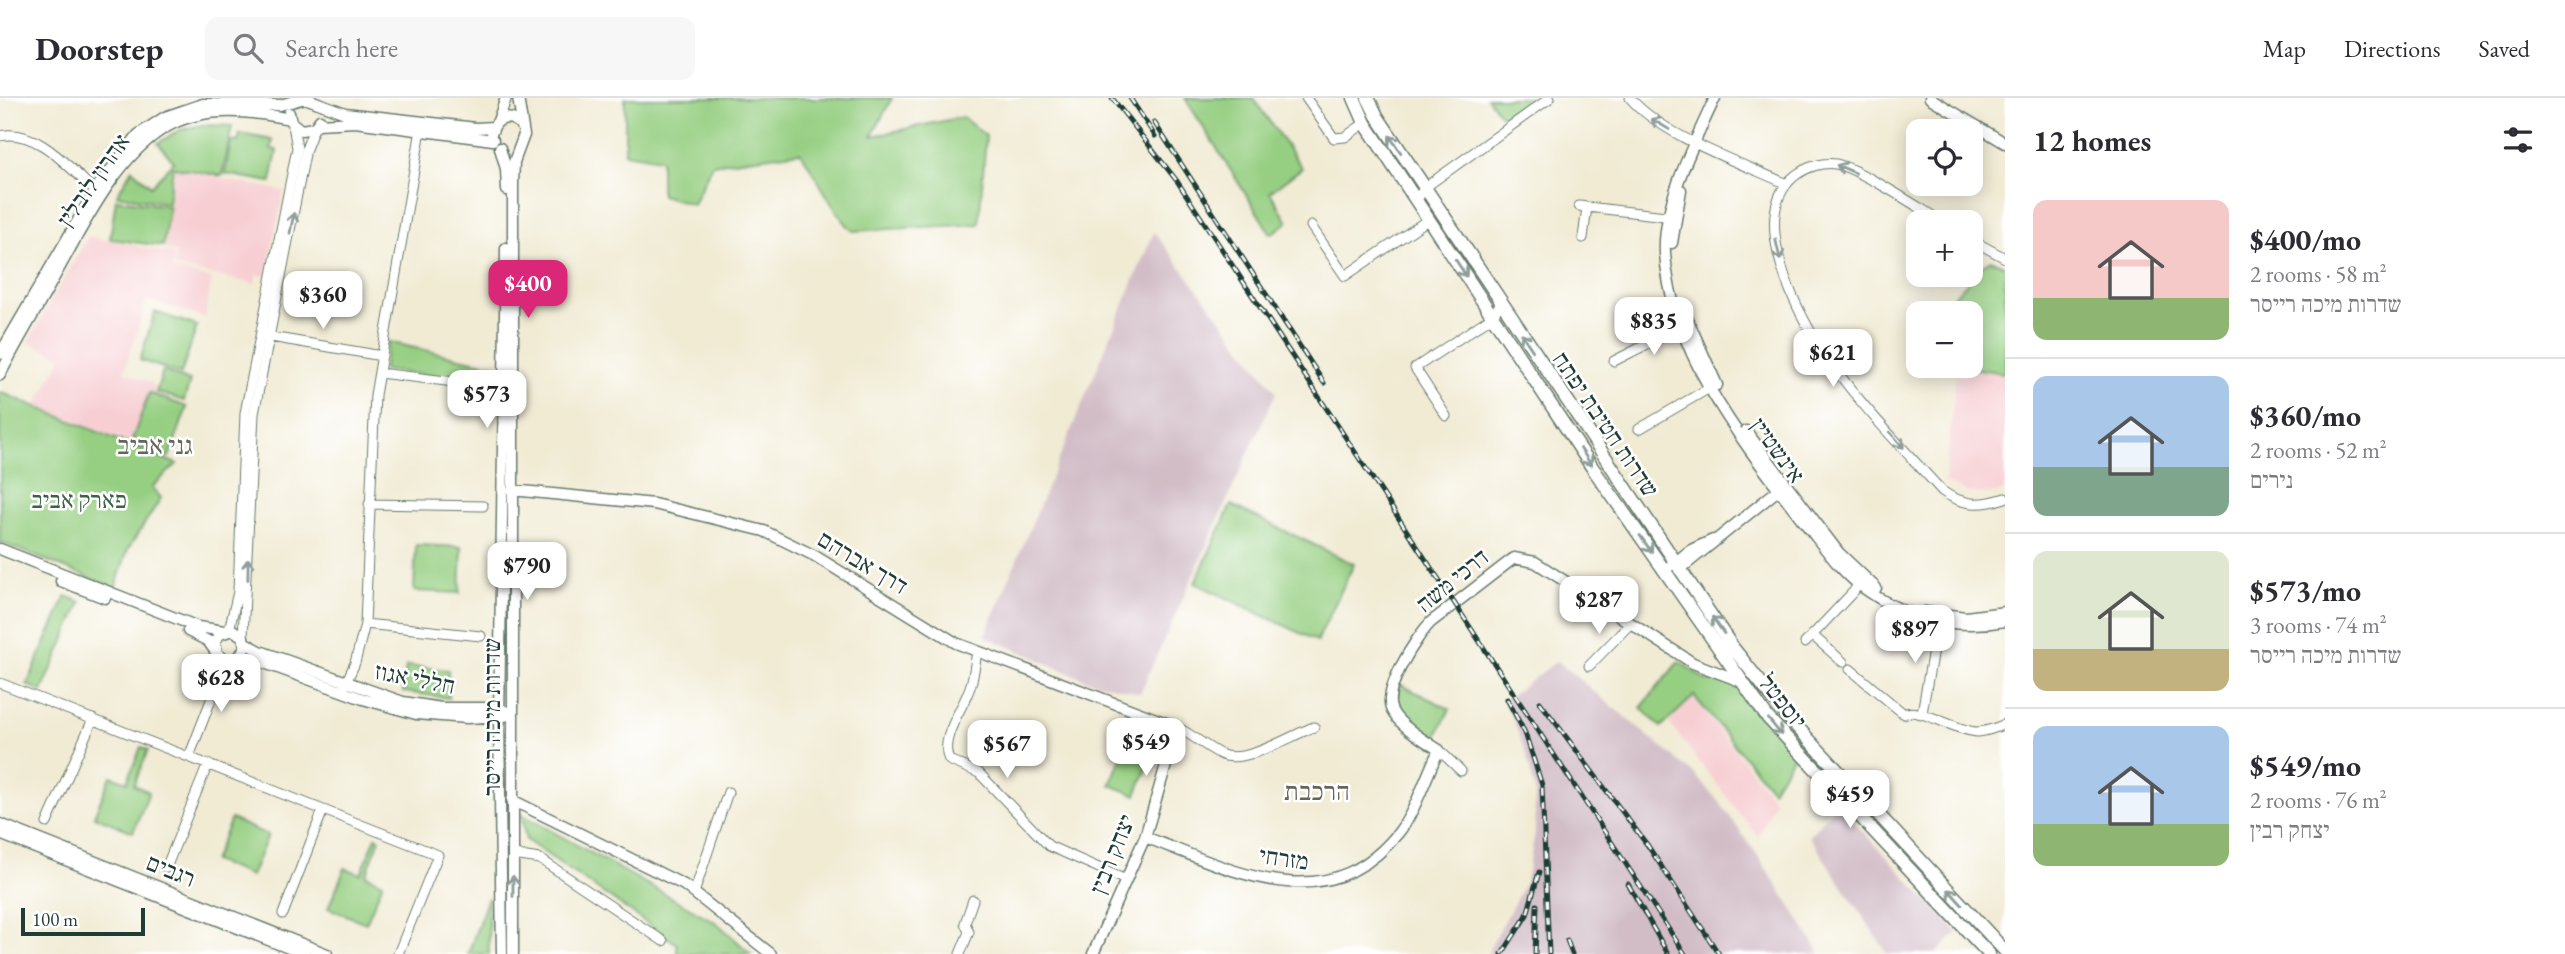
<!DOCTYPE html>
<meta charset="utf-8">
<style>
:root{--surface:#fff;--page:#f7f7f7;--text:#2b2b33;--muted:#7c7c81;--line:#e1e1e2;--accent:#db2777}
body{margin:0;font-family:"EB Garamond","Frank Ruhl Libre",serif;background:var(--page);color:var(--text);height:100vh;display:flex;flex-direction:column;font-size:26px;white-space:nowrap}
*{box-sizing:border-box;margin:0}
p{font-size:23px;color:var(--muted)}
.icon{flex:none;width:38px;height:38px;fill:none;stroke:currentColor;stroke-width:2;stroke-linecap:round;stroke-linejoin:round}
.map{position:relative;flex:1;overflow:hidden}
.drawer{display:flex;flex-direction:column;background:var(--surface);width:560px}
.drawer>*{flex:none}
.controls{position:absolute;left:1906px;top:21px;display:grid;gap:14px}
.controls a{display:grid;place-items:center;width:77px;height:77px;border-radius:14px;background:var(--surface);box-shadow:0 4px 18px #0003;font-size:35px}
.scale{position:absolute;left:21px;bottom:18px;width:124px;box-sizing:border-box;padding-left:7px;border:4px solid #1f3d34;border-top:0;font-size:19px;line-height:24px;white-space:nowrap;color:#1f3d34;-webkit-text-stroke:5px #fff;paint-order:stroke}
.price{position:absolute;translate:-50% -60px;padding:0 16px;border-radius:14px;background:#fff;color:#222;font-size:23px;line-height:46px;filter:drop-shadow(0 2px 4px #0008)}
.price::after{content:'';position:absolute;left:50%;top:42px;width:21px;height:16px;margin-left:-10px;background:inherit;clip-path:polygon(0 0,100% 0,50% 100%)}
.price.active{background:var(--accent);color:#fff}
ul{padding:0;list-style:none}
li{display:flex;align-items:center;gap:21px;height:175px;padding:0 28px}
li+li{border-top:2px solid var(--line)}
li span{display:grid;place-items:center;flex:none;width:196px;height:140px;border-radius:14px;color:#555}
li>.icon{margin-inline-start:auto}
span .icon{width:84px;height:84px;fill:#fffc;stroke-width:1}
li b{font-size:30px}
h2{display:flex;justify-content:space-between;align-items:center;height:84px;padding:0 28px;font-size:30px}
header{display:flex;align-items:center;gap:42px;box-sizing:border-box;height:98px;padding:0 35px;background:var(--surface);border-bottom:2px solid var(--line)}
header strong{font-size:33px}
nav{display:flex;gap:38px;margin-inline-start:auto;font-size:24px}
.search{width:490px;height:63px;background:var(--page);display:flex;align-items:center;gap:18px;box-sizing:border-box;padding:0 24px;border-radius:14px;color:var(--muted);font-size:26px}
main{display:flex;flex:1;min-height:0}
.map>svg:first-child{display:block}
</style>
<header>
<strong>Doorstep</strong>
<div class="search"><svg class="icon" aria-label="search" viewBox="0 0 24 24"><circle cx="10" cy="10" r="6"/><path d="M15 15l6 6"/></svg>Search here</div>
<nav><a>Map</a><a>Directions</a><a>Saved</a></nav>
</header>
<main>
<div class="map">
<svg width="2005" height="856" viewBox="0 0 2005 856">
<rect width="100%" height="100%" fill="#fff"/>
<filter id="ink" filterUnits="userSpaceOnUse"><feTurbulence type="fractalNoise" baseFrequency=".0143" numOctaves="2"/><feDisplacementMap in="SourceGraphic" scale="14" xChannelSelector="R" yChannelSelector="G"/><feConvolveMatrix kernelMatrix="1 2 1 2 8 2 1 2 1" color-interpolation-filters="sRGB"/></filter>
<filter id="wash" filterUnits="userSpaceOnUse"><feTurbulence type="fractalNoise" baseFrequency=".00686" numOctaves="4" result="noise"/><feDisplacementMap in="SourceGraphic" scale="28" xChannelSelector="R" yChannelSelector="G"/><feGaussianBlur stdDeviation="1.57" result="paint"/><feColorMatrix in="noise" values="0 0 0 0 0 0 0 0 0 0 0 0 0 0 0 0 0 1.4 0 .05"/><feComposite in="paint" operator="in"/></filter>
<g filter="url(#wash)">
<rect width="100%" height="100%" fill="#f1ebd4"/>
<path fill="#f7cfd3" d="M175,71L284,93L266,178L256,177L255,186L174,169L176,155L165,150Z
M88,138L174,156L172,171L212,181L205,220L147,201L124,274L152,285L155,290L153,297L149,296L131,345L36,307L62,259L28,244Z
M1971,271L2005,277V392L1999,395H1969L1945,384L1956,277H1965Z
M1693,600L1775,703L1758,739L1669,625Z"/>
<path fill="#d2bdc7" d="M1154,134L1276,294L1140,595L1088,583L985,538Z
M1557,563L1693,675L1720,705L1758,758L1821,856H1487L1526,783L1535,735V691L1527,659L1514,624L1503,604Z
M1837,706L1958,835L1935,856H1888L1809,738Z"/>
<path fill="#96cf82" stroke="#5a865b" stroke-width="2" d="M625,0H892L872,38L962,19L986,38L979,126L853,133C830,111 819,79 800,54L712,66L693,106L661,97V61L625,55Z
M1185,0H1253L1302,70L1270,94L1288,124L1271,136Z
M1487,0H1532L1502,18Z
M202,27L232,28L222,78L173,69L168,105L117,97L132,71L151,88L174,64L158,45L180,32Z
M240,36L273,42L271,51L277,52L271,84L225,76L231,43L238,44Z
M116,101L169,108L163,148L110,141Z
M1991,162L2005,168V275L1972,270L1976,265L1971,259L1970,215H1938L1984,166Z
M155,214L197,228L181,276L140,262Z
M388,244L496,268V286L383,272Z
M163,273L190,283L184,303L156,294Z
M0,294L177,366L152,389L161,400L128,451L115,490L0,444Z
M149,295L187,309L169,359L131,345Z
M1231,407L1354,466L1317,543L1195,485Z
M416,447L462,449L460,495L414,493Z
M66,498L81,504L42,593L27,587Z
M1679,563L1707,583L1735,584L1795,656L1772,692L1694,598L1661,629L1641,610Z
M406,568L448,572L449,600L403,594Z
M1395,584L1450,611L1432,647L1392,612Z
M1127,646L1152,657L1136,697L1110,687Z
M141,649L148,652L134,687L149,694L133,734L94,718L111,678L127,684Z
M521,716L717,825L751,856H677V846L526,742Z
M231,721L268,737L251,778L213,763Z
M376,739L380,741L366,777L383,785L366,825L328,810L345,770L361,776Z
M488,799L489,856H468Z"/>
</g>
<g filter="url(#ink)">
<g fill="none" stroke-linecap="round" stroke-linejoin="round">
<g stroke="#687a6c" stroke-width="11">
<path id="minor" d="M1306,0L1334,40L1345,39L1365,25
M1630,0C1664,39 1739,64 1787,86
M0,38C39,29 73,75 100,97
M1417,102L1424,90L1550,0
M1579,108L1674,119
M1943,124C1919,110 1860,71 1836,66C1822,64 1807,69 1796,77C1748,114 1792,203 1816,243C1850,297 1899,346 1942,393C1963,408 1981,408 2005,400
M1311,128L1345,178L1429,121
M1583,140L1587,109
M1970,141L2005,160
M265,238L382,258
M1614,263L1681,229
M379,275L488,288
M1446,318L1415,270L1493,218L1501,204
M1639,331L1711,289
M369,406L483,408
M365,526L481,538
M229,532L238,494L245,315L297,50L293,27
M1812,537L1843,564
M243,539L254,316L306,51L314,30
M1805,545L1854,493L1861,481
M977,553C975,565 974,580 969,592C962,612 939,641 949,662L979,675L1049,748L1126,782
M1589,568L1629,527
M1850,571L1904,616C1917,607 1957,634 1978,634C1988,633 1996,630 2005,626
M0,585L438,757L398,856
M344,589L355,565L365,526L375,297L422,26
M1922,615L1939,517
M1177,629C1192,637 1205,648 1220,656C1244,668 1289,638 1314,629
M1439,652L1461,673
M189,659L226,563
M47,725L93,621
M513,757L540,761L663,843
M166,770L208,666
M694,795L728,694
M283,816L323,712
M960,856L969,834L965,825L973,802"/>
</g>
<g stroke="#687a6c" stroke-width="13">
<path id="tertiary" d="M1715,0C1695,43 1662,107 1665,155C1671,255 1742,343 1801,420C1821,444 1839,473 1865,491C1907,521 1954,532 2005,523
M1930,0L2005,45
M289,15L291,24L301,32L314,30L320,22
M498,23L506,0
M318,26L355,24L493,42
M492,34C496,19 510,16 521,27
M500,50L506,71L507,92
M1672,145L1681,92
M1682,209L1717,287
M0,256L98,88L138,37L165,19L203,6L280,7L305,0L345,15L476,30L493,29
M0,277C16,245 35,214 52,183C80,134 117,54 170,27C207,8 251,13 290,21
M1746,333L1839,455L1876,490
M512,392L654,406L764,433L815,458L956,545L1177,629L1145,739L1093,856
M0,451L198,529L224,533
M1670,468L1691,452L1713,442
M1679,472L1783,388
M61,483L105,500
M1925,514L1966,519L2005,514
M188,533L208,543L215,553
M245,545L260,553L403,604L441,610H499L505,613
M238,561L245,549L243,539L233,532L220,536L215,543L217,555L226,563L256,562L363,601L416,616L467,620L505,618
M512,702L684,787L771,856
M0,726L327,856
M0,736L304,856
M1145,739C1232,772 1327,825 1399,734C1416,712 1426,678 1439,652C1424,642 1400,628 1392,613C1381,593 1417,538 1431,524L1514,460L1535,464L1693,565L1740,583
M502,856L499,620L506,150
M513,856V86L514,64L524,37L518,0"/>
</g>
<g stroke="#687a6c" stroke-width="15">
<path id="secondary" d="M1354,0L1365,25L1592,369L1767,619L1989,856
M1368,0L1377,18L1733,550L1788,619L2005,853"/>
</g>
<use href="#minor" stroke="#fff" stroke-width="9"/>
<use href="#tertiary" stroke="#fff" stroke-width="10"/>
<use href="#secondary" stroke="#fff" stroke-width="12"/>
<g stroke="#1f3d34" stroke-width="5">
<path id="rail" d="M1112,0L1177,83L1685,856
M1130,0L1155,38
M1154,24L1324,285
M1507,601L1525,635L1542,687L1549,856
M1540,604L1648,748L1719,856
M1628,786L1668,856
M1567,842L1572,856
M1502,856L1527,817L1539,774
M1535,856L1537,807"/>
</g>
<use href="#rail" stroke="#fff" stroke-width="2.5" stroke-dasharray="8" stroke-linecap="butt"/>
</g>
<defs><path id="oneway-shaft" d="M-6 0H5M1.5-3L5.5 0L1.5 3" fill="none" stroke-width="1.6" stroke-linecap="round" stroke-linejoin="round" transform="scale(1.75)"/></defs>
<g stroke="#8f9e9a">
<use href="#oneway-shaft" transform="translate(1660 26) rotate(-149)"/>
<use href="#oneway-shaft" transform="translate(1395 46) rotate(-124)"/>
<use href="#oneway-shaft" transform="translate(1846 71) rotate(-157)"/>
<use href="#oneway-shaft" transform="translate(292 125) rotate(-79)"/>
<use href="#oneway-shaft" transform="translate(1778 152) rotate(77)"/>
<use href="#oneway-shaft" transform="translate(1461 170) rotate(57)"/>
<use href="#oneway-shaft" transform="translate(1527 244) rotate(-123)"/>
<use href="#oneway-shaft" transform="translate(1897 342) rotate(49)"/>
<use href="#oneway-shaft" transform="translate(1586 359) rotate(57)"/>
<use href="#oneway-shaft" transform="translate(1646 446) rotate(55)"/>
<use href="#oneway-shaft" transform="translate(248 471) rotate(-89)"/>
<use href="#oneway-shaft" transform="translate(1718 527) rotate(-125)"/>
<use href="#oneway-shaft" transform="translate(1775 629) rotate(51)"/>
<use href="#oneway-shaft" transform="translate(513 788) rotate(-90)"/>
<use href="#oneway-shaft" transform="translate(1955 799) rotate(-132)"/>
</g>
</g>
<g text-anchor="middle" dominant-baseline="central" stroke-width="5" stroke-linejoin="round" paint-order="stroke">
<g font-size="24" fill="#1f3d34" stroke="#fff">
<text transform="translate(93 82) rotate(-55)">אהרון לובלין</text>
<text transform="translate(1606 326) rotate(56)">שדרות חטיבת יפתח</text>
<text transform="translate(1778 352) rotate(54)">אינשטיין</text>
<text transform="translate(863 464) rotate(31)">דרך אברהם</text>
<text transform="translate(1452 482) rotate(-39)">דרכי משה</text>
<text transform="translate(415 580) rotate(11)">חללי אגוז</text>
<text transform="translate(1783 603) rotate(52)">יוספטל</text>
<text transform="translate(491 619) rotate(-90)">שדרות מיכה רייסר</text>
<text transform="translate(1112 756) rotate(-68)">יצחק רבין</text>
<text transform="translate(1284 760) rotate(8)">מזרחי</text>
<text transform="translate(171 772) rotate(22)">רגבים</text>
</g>
<g font-size="24" fill="#3d6248" stroke="#fff">
<text x="79" y="401">פארק אביב</text>
</g>
<g font-size="26" fill="#64665a" stroke="#fff">
<text x="155" y="347">גני אביב</text>
<text x="1317" y="693">הרכבת</text>
</g>
</g>
</svg>
<div class="controls">
<a><svg class="icon" aria-label="locate" viewBox="0 0 24 24"><circle cx="12" cy="12" r="6"/><path d="M12 2v4M12 18v4M2 12h4M18 12h4"/></svg></a>
<a>+</a>
<a>−</a>
</div>
<div class="scale">100 m</div>
<b class="price active" style="left:528px;top:222px">$400</b>
<b class="price" style="left:323px;top:233px">$360</b>
<b class="price" style="left:1654px;top:259px">$835</b>
<b class="price" style="left:1833px;top:291px">$621</b>
<b class="price" style="left:487px;top:332px">$573</b>
<b class="price" style="left:527px;top:504px">$790</b>
<b class="price" style="left:1599px;top:538px">$287</b>
<b class="price" style="left:1915px;top:567px">$897</b>
<b class="price" style="left:221px;top:616px">$628</b>
<b class="price" style="left:1146px;top:680px">$549</b>
<b class="price" style="left:1007px;top:682px">$567</b>
<b class="price" style="left:1850px;top:732px">$459</b>
</div>
<section class="drawer">
<h2>12 homes<svg class="icon" aria-label="filters" viewBox="0 0 24 24"><path d="M4 7h16M4 17h16"/><circle cx="9" cy="7" r="2"/><circle cx="15" cy="17" r="2"/></svg></h2>
<ul>
<li><span style="background:linear-gradient(#f6c9c9 70%,#8fb573 0)"><svg class="icon" aria-label="home" viewBox="0 0 24 24"><path d="M3 11l9-7 9 7M6 9v11h12V9"/></svg></span><div><b>$400/mo</b><p>2 rooms · 58 m²</p><p>שדרות מיכה רייסר</p></div></li>
<li><span style="background:linear-gradient(#a9c7e8 65%,#7fa58c 0)"><svg class="icon" aria-label="home" viewBox="0 0 24 24"><path d="M3 11l9-7 9 7M6 9v11h12V9"/></svg></span><div><b>$360/mo</b><p>2 rooms · 52 m²</p><p>נירים</p></div></li>
<li><span style="background:linear-gradient(#dfe7d0 70%,#c2b280 0)"><svg class="icon" aria-label="home" viewBox="0 0 24 24"><path d="M3 11l9-7 9 7M6 9v11h12V9"/></svg></span><div><b>$573/mo</b><p>3 rooms · 74 m²</p><p>שדרות מיכה רייסר</p></div></li>
<li><span style="background:linear-gradient(#a9c7e8 70%,#8fb573 0)"><svg class="icon" aria-label="home" viewBox="0 0 24 24"><path d="M3 11l9-7 9 7M6 9v11h12V9"/></svg></span><div><b>$549/mo</b><p>2 rooms · 76 m²</p><p>יצחק רבין</p></div></li>
</ul>
</section>
</main>
